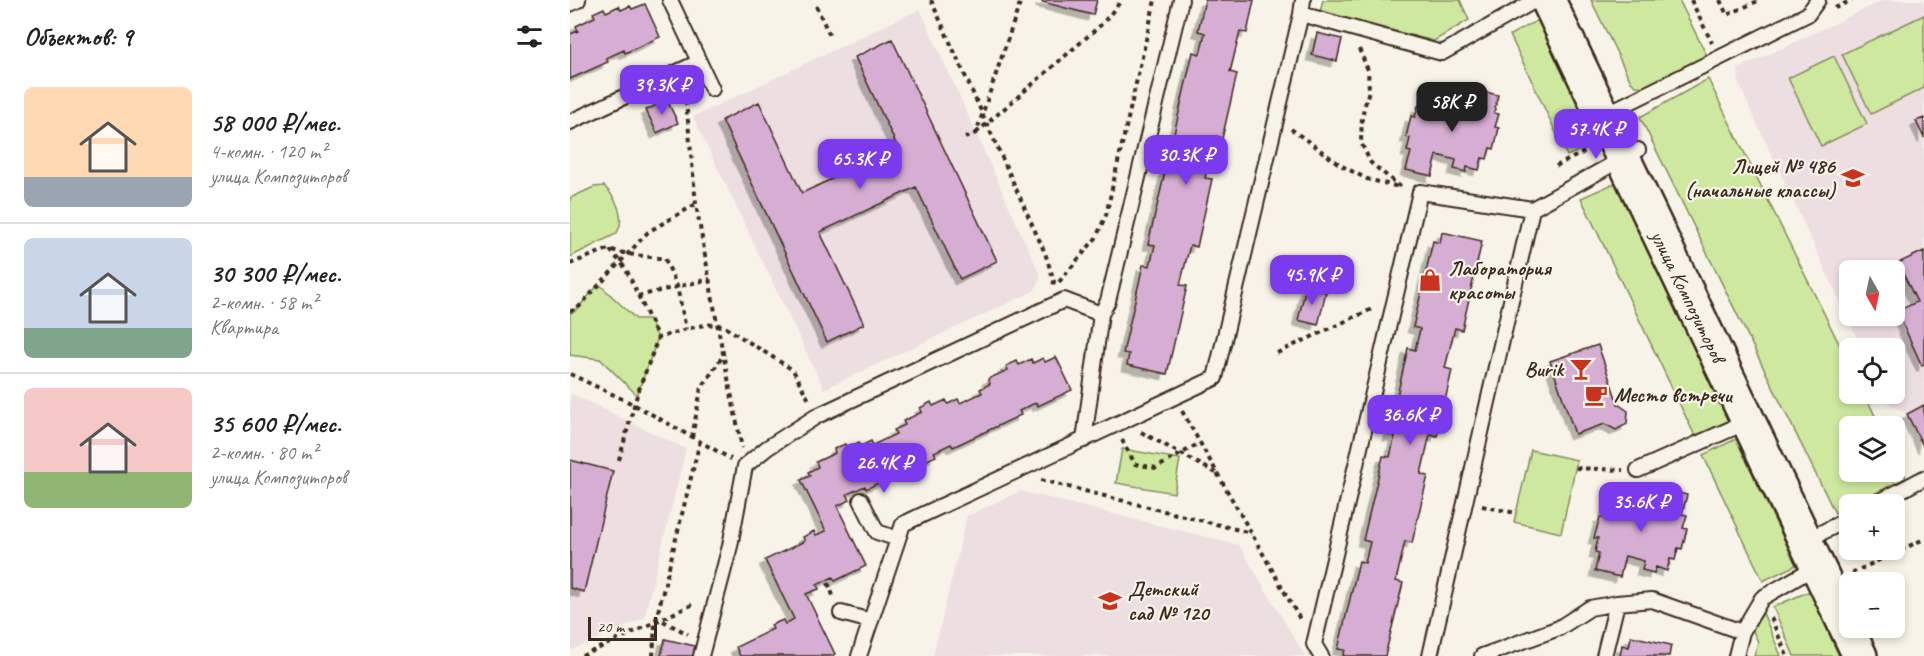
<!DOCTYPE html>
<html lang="ru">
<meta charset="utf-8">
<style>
:root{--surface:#fff;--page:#f2f2f2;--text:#222;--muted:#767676;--line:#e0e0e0;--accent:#7c3aed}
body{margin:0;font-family:Caveat,sans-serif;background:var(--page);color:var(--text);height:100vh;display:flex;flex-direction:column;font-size:22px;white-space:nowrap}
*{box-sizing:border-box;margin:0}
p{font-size:20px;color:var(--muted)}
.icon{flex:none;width:33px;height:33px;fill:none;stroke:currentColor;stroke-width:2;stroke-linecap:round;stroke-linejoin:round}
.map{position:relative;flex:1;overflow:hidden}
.panel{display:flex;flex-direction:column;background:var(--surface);width:570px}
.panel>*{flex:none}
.needle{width:39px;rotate:171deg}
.buttons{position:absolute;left:1269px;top:260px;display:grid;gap:12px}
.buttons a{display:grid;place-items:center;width:66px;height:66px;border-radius:9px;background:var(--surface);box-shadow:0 3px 9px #0003;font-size:30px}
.scale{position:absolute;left:18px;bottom:15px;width:69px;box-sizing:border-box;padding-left:6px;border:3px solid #3b2a1e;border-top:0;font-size:16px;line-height:21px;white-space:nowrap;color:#3b2a1e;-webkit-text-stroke:4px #f7f3e8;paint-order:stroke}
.price{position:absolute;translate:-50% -51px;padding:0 14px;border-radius:12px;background:var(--accent);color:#fff;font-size:20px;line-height:39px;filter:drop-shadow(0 2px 3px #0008)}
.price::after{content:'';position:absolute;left:50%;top:36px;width:18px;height:14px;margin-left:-9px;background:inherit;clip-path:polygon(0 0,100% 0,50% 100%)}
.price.on{background:#222;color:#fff}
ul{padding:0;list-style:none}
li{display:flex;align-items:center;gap:18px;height:150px;padding:0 24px}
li+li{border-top:2px solid var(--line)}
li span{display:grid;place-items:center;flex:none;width:168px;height:120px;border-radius:9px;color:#555}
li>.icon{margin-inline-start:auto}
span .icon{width:72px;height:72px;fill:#fffc;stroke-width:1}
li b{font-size:26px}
h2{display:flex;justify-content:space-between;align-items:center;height:72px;padding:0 24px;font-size:26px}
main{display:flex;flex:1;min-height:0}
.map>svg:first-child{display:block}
</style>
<main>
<section class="panel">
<h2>Объектов: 9<svg class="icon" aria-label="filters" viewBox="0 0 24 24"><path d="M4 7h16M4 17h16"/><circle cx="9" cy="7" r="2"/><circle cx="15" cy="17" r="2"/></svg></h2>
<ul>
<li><span style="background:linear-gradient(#ffd9b3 75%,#9aa5b1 0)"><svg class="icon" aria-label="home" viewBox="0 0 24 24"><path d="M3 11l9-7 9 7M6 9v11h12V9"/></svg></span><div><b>58 000 ₽/мес.</b><p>4-комн. · 120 m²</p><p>улица Композиторов</p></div></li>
<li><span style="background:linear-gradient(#c9d6e8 75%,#7fa58c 0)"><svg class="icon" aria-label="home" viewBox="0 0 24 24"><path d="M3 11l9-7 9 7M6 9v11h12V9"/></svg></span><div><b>30 300 ₽/мес.</b><p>2-комн. · 58 m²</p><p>Квартира</p></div></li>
<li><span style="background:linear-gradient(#f6c9c9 70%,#8fb573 0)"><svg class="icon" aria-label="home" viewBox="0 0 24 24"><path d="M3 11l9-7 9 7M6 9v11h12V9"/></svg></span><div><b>35 600 ₽/мес.</b><p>2-комн. · 80 m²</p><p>улица Композиторов</p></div></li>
</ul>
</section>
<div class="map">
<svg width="1354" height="656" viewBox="0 0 1354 656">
<defs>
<filter id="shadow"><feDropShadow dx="-5.5" dy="5.5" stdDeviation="0" flood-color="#0004"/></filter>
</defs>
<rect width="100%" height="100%" fill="#f7f3e8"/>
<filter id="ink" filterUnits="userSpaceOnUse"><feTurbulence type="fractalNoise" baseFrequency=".0167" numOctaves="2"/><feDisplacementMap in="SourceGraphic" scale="12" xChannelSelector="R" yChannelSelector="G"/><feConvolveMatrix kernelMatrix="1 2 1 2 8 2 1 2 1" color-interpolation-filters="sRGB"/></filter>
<g filter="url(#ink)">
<path fill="#eddee2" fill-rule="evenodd" d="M1314,0H1354V405L1337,414L1318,403L1314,393H1324V348H1292L1169,85L1168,69ZM1280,270H1324V315H1280Z
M350,9L471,277L464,291L254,389L123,117Z
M0,393L116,449L74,618L0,651Z
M450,491L669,545L735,656H363L397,516Z"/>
<path fill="#cee99f" stroke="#848a5e" stroke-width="1.5" d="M753,0H890L899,20L864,41L750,12Z
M1021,0H1109L1137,56L1075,87L1066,86L1061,82Z
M1354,15V88L1301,114L1272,54Z
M968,20L1026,143L997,156L940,35Z
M1264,56L1297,124L1251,146L1218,78Z
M1138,79L1279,364L1280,393H1294L1310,426H1280V471H1324L1325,454L1336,478L1283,504H1280L1279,506L1265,513L1070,117Z
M1045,183L1158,421L1125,436L1011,198Z
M34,186C46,198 57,218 46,234L0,257V198L24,187Z
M29,284L66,319H79L88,338L67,395L30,359L0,355V311L6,310Z
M1166,439L1226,565L1193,581L1133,455Z
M552,449L610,459L604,493L546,483Z
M961,450L1007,460L991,533L944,522Z
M1240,591L1269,656H1224L1203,607Z
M1193,613L1211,656H1184L1188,642L1182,629Z"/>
<path fill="#d6add3" stroke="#3b2a1e" stroke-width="1.5" filter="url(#shadow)" d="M472,0H527L523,15L472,2Z
M635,0H684L677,33L670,32L660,72L667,74L652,139L645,138L635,178L642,179L627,247L620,245L610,285L617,286L597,374L557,365L559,354L553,353L573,265L580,266L585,245L578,244L598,159L605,161L609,140L603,138L623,52L630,54L635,33L628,31Z
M75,4L90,37L55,53L54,50L36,58L38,62L0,79V34L8,31L6,26L25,17L23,13L34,8L36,12L49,6L51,10L60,6L62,9Z
M747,33L772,39L767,61L742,55Z
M322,39L427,261L390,279L346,187L250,232L294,324L257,342L152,120L189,102L232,193L328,148L285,57Z
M903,89L928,95L924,113L929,114L925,127L929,128L924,149L920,148L917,159L912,158L909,170L897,167L896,172L884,169L886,160L867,155L862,176L836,170L841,152L837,151L840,138L836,137L841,116L845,117L848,106L853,107L856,95L867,98L869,93L881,96L879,105L898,110Z
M97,100L108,123L87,133L76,110Z
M1354,118V138L1346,121Z
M872,232L912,241L892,330L885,328L875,368L882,370L867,436L860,434L851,474L858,476L852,500L842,543L835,541L826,581L833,583L815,656H773L775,650L768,649L789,561L795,563L800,542L793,540L813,456L820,457L825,436L818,435L838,348L845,350L850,329L843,327L863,241L870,243Z
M1354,251V365L1352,366L1327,311L1347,302L1328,263Z
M736,287L756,292L748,325L728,320Z
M1028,345L1048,404L1058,411L1057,424L1046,430L1035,424L1005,434L980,361Z
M486,357L502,390L468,406L467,403L463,404L449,411L451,415L383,447L381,444L364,452L366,456L296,489L295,486L277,494L280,500L267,506L296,566L265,581L263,577L247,585L249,589L236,594L265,654L262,656H170L166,647L203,629L201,625L213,620L215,624L224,619L195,560L235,541L233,537L244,531L246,535L256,531L231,480L240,476L238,472L248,467L246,462L265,453L264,449L275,444L277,448L289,442L291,446L301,441L303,445L326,434L324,430L335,425L333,421L352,412L350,408L361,402L363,406L376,400L378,404L388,399L390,403L412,393L410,389L420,384L418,379L438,370L436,366L447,361L449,365L461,359L463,363L473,358L475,362Z
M1354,405V448L1337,414Z
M0,460L43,471L14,592L0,588Z
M1092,489L1117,495L1112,514L1117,515L1113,528L1117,529L1112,549L1108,548L1105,560L1100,559L1097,571L1086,567L1084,573L1072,570L1074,561L1055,556L1050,577L1025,571L1029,553L1025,552L1028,538H1024L1030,517L1034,518L1037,506L1041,507L1044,496L1056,499L1057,493L1070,497L1067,506L1086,510Z
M1061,636L1101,645L1099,656H1050L1052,645L1059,647Z
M95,639L125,646L123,656H91Z"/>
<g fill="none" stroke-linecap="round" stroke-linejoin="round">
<g stroke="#3b2a1e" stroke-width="18">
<path id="service" d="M100,0L142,89
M733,0L731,14L872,53L966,0
M0,4L8,0
M1048,108L1238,14L1248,0
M0,122L129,62
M531,314L538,301L611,0
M1068,470L1179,421
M291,500L307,532L328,539
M1305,504L1354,478
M1247,535L1280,518
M271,613L301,621
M1172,632L1192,598L1247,566
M131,656L160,546L175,466L197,448L247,416L494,300L531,314L514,440
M289,656L333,524L645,378L731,14
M751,656L744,644L850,192L962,209
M860,656L962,209L1068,150
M912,656L989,628L1020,608L1047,603
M1034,656L1047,603L1082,600L1172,632L1166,656"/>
</g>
<g stroke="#3b2a1e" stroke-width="38">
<path id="tertiary" d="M978,0L1290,656"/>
</g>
<path stroke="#3b2a1e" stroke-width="4" stroke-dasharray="4.5 4.5" stroke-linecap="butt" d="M361,0L475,253L484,281L483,287
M1121,0L1142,43
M1150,0L1157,15L1190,0
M246,6L260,36
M1265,8L1282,0
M789,49L798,70L799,90L792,116L791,143L801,163L832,188
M116,101L126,204L147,323L172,448
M721,129L772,166L797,179L829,187
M406,133L532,24L552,0
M395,138L406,133L451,0
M986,166L1020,149
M40,250L56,269L88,338
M0,264L38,249L58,254L95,259L107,286L116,329
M489,282L526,238L536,215L585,0
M68,296L140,279
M0,311L6,310L78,232L126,204
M707,353L804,308
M0,374L65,405L161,459
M612,411L731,621
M571,432L646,473
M122,437L131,389L154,354
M552,440L565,464L586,468L630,443
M49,460L67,395L88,338C106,333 138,319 155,327L223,370L240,402
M1006,468L1053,470
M471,480L681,533
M912,506L946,513
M1282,573L1354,539
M258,583L264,598
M1201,618L1217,656
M93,621L118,634
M12,656L126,603
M83,656L85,624L130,441"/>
<use href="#service" stroke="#f7f3e8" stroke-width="14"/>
<use href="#tertiary" stroke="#f7f3e8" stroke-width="33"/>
</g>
</g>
<defs>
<g id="school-bare" transform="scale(1.8)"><path d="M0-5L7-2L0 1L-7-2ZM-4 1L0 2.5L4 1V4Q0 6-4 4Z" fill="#c8321e" stroke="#f7f3e8" stroke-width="2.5" paint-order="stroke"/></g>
<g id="shop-bare" transform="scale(1.8)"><path d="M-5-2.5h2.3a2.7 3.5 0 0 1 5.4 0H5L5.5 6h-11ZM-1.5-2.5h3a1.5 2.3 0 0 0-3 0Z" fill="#c8321e" stroke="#f7f3e8" stroke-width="2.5" paint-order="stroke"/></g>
<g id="bar-bare" transform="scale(1.8)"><path d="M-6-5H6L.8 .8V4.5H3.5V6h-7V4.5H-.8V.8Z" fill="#c8321e" stroke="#f7f3e8" stroke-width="2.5" paint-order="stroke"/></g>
<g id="cafe-bare" transform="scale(1.8)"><path d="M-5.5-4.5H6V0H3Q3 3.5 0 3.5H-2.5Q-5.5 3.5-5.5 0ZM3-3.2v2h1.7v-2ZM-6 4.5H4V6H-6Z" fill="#c8321e" stroke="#f7f3e8" stroke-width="2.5" paint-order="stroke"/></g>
</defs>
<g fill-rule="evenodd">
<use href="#school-bare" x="1283" y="178"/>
<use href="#shop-bare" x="860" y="280"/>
<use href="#bar-bare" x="1011" y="369"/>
<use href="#cafe-bare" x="1026" y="395"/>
<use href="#school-bare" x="540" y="601"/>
</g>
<g text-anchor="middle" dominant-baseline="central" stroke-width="4.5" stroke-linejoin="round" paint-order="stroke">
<g font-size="21" font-weight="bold" fill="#3b2a1e" stroke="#f7f3e8" text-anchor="start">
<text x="1265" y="166" text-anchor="end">Лицей № 486<tspan x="1265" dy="24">(начальные классы)</tspan></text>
<text x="878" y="268">Лаборатория<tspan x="878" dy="24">красоты</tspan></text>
<text x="993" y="369" text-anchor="end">Burik</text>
<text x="1044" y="395">Место встречи</text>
<text x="558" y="589">Детский<tspan x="558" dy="24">сад № 120</tspan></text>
</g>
<g font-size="21" fill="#3b2a1e" stroke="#f7f3e8">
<text transform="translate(1118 296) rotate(64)">улица Композиторов</text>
</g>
</g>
</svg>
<div class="buttons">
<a><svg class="needle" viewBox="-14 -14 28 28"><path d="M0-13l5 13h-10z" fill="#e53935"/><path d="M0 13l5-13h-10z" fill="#767676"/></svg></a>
<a><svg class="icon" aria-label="locate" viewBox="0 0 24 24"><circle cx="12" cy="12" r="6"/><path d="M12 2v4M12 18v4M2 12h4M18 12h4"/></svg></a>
<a><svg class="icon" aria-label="layers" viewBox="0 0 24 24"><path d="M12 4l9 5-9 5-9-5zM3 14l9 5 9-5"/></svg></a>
<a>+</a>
<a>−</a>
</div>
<div class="scale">20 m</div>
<b class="price" style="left:92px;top:116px">39.3K ₽</b>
<b class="price on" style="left:882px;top:133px">58K ₽</b>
<b class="price" style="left:1026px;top:160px">57.4K ₽</b>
<b class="price" style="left:616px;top:186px">30.3K ₽</b>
<b class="price" style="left:290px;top:190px">65.3K ₽</b>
<b class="price" style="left:742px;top:306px">45.9K ₽</b>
<b class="price" style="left:840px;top:446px">36.6K ₽</b>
<b class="price" style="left:314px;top:494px">26.4K ₽</b>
<b class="price" style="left:1071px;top:533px">35.6K ₽</b>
</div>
</main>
